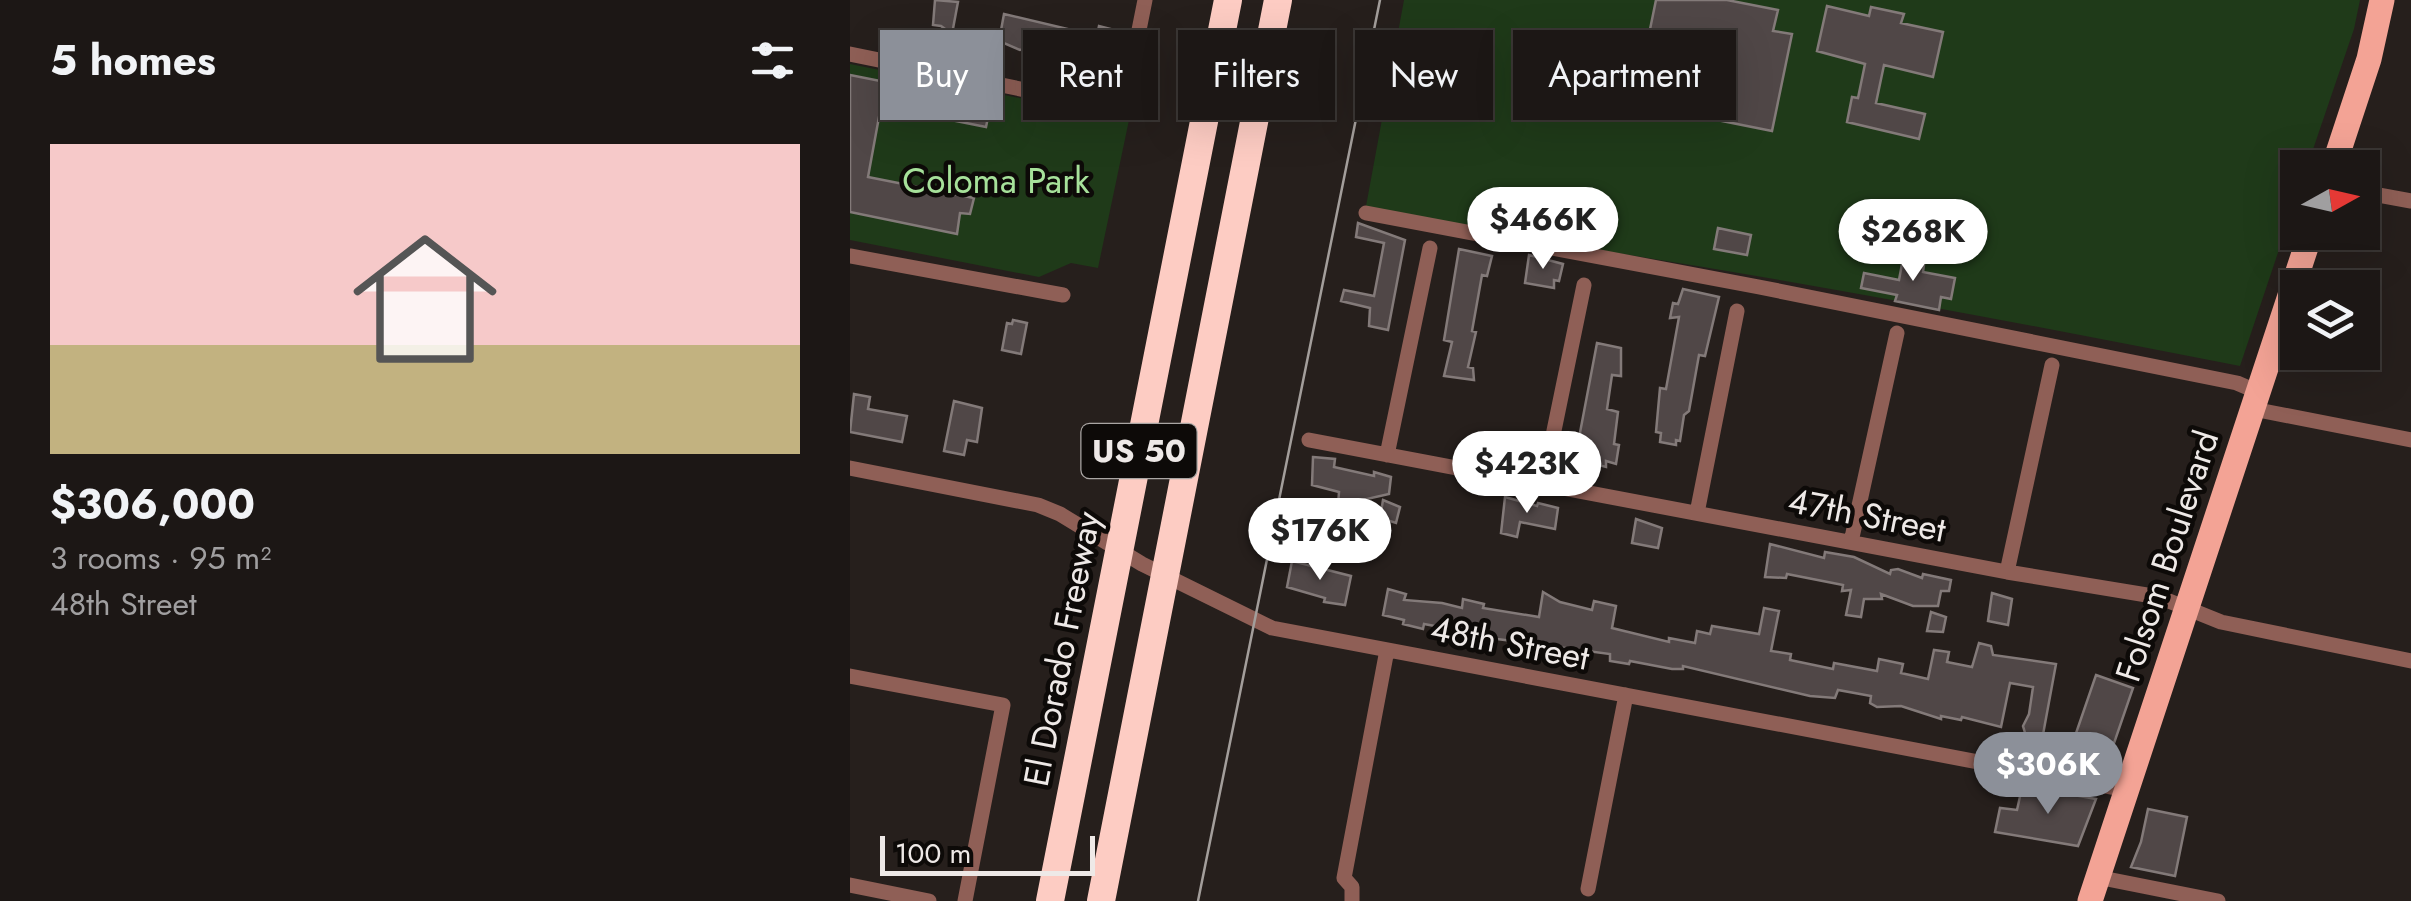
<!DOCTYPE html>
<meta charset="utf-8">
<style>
:root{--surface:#1c1715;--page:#25201e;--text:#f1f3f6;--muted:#a09fa0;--line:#3a3634;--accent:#8c9099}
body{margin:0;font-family:Jost,sans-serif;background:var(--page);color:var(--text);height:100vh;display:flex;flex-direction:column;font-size:38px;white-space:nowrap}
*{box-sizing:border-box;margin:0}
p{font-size:32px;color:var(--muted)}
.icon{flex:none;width:55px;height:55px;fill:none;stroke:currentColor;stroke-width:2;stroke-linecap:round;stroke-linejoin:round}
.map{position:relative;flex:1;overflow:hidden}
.panel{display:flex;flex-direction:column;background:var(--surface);width:850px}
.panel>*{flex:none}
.banner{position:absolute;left:30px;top:30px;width:950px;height:90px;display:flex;gap:20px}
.needle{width:65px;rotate:82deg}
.tools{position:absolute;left:1430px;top:150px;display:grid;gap:20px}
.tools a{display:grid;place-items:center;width:100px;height:100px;border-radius:0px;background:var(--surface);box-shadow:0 10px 40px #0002,0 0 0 2px var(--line);font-size:50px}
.scale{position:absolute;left:30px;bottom:25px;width:215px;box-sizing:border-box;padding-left:10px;border:5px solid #eee9e7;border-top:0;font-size:28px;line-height:35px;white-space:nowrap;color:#eee9e7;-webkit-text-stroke:8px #0d0a08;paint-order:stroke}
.price{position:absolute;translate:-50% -85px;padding:0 22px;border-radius:35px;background:#fff;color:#222;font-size:32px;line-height:65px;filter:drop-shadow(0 2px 5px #0008)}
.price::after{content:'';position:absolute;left:50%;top:60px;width:30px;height:22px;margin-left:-15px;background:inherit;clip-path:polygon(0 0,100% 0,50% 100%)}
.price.selected{background:var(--accent);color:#fff}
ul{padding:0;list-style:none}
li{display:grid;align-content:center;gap:20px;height:530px;padding:0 50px}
li span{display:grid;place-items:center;height:310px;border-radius:0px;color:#555}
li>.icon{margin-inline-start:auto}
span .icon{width:180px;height:180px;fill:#fffc;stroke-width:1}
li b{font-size:42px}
h2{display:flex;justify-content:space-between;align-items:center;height:120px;padding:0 50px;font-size:42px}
.tag{padding:0 35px;border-radius:0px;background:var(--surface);box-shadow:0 10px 40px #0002,0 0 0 2px var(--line);font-size:35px;line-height:90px}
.tag.selected{background:var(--accent);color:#fff}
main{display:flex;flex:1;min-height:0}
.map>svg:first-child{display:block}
</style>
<main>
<section class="panel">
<h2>5 homes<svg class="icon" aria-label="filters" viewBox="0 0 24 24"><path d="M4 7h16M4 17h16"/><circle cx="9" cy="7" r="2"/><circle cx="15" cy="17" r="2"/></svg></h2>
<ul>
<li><span style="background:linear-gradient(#f6c9c9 65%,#c2b280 0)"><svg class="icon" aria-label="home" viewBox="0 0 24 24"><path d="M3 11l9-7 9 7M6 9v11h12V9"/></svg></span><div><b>$306,000</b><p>3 rooms · 95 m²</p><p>48th Street</p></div></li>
</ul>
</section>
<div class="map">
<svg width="1561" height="901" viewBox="0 0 1561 901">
<rect width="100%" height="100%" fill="#261f1c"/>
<path fill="#1f3a19" d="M554,0H1510L1504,29L1457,167L1448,168L1447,196L1390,366C1099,309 808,254 514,217Z
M0,64L279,120L248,268L221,263L189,277L0,240Z"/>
<path fill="#504747" stroke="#837a79" stroke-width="2.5" d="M85,0L108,2L102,34L91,26L83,25Z
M806,0H877L928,10L923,31L942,34L922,131L792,105L793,100L783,98L793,44H797Z
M977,6L1019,16L1021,7L1054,14L1051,23L1093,32L1083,77L1034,65L1026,103L1075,114L1069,139L997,122L1002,97L1008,98L1015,64L967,51Z
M154,14L247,36L249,26L272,32L264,73L253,65L249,67L220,57H208L196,52L191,54L178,48L170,50L149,41Z
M0,75L141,103L136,127L31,106L18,177L124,198L120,214L110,213L107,234L0,212Z
M508,223L555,240L538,330L519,326L520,308L491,301L494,290L524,296L534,243L506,237Z
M868,228L901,235L897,255L864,249Z
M609,249L642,256L637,276L632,275L622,331L626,332L618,367L623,368L624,380L594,376L602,342L594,340Z
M1054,253L1075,258L1073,272L1105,278L1101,299L1091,297L1089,310L1045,301L1047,295L1011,288L1014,273L1049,280Z
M679,255L713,264L709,281L704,280V288L675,283Z
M833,289L869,297L855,356L849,355L839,411L834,415L830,441L826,440V445L810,442L811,433L806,432L810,388L816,389L829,317L820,318L823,303L828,304Z
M163,320L177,323L171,354L152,350L157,323L162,324Z
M747,343L771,348V376L762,375L757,409L768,412L764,444L769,445L766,464L756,461V467L725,459Z
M4,394L20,397L18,409L57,416L52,442L0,432Z
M104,401L132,408L127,442L117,440L114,455L94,451Z
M463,457L485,459L484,467L524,476V472L541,477L539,494L499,503L498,507L488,505L489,492L462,485Z
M655,497L687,506L688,503L708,508L705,529L670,522L667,537L651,533Z
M533,500L550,507L546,523L530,518Z
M786,519L812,528L808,548L782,543Z
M920,544L974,558L975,552L1004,557L1040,574L1041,570L1048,569L1072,578L1073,574L1101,580L1099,591H1091L1088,606H1063L1031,594L1032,599H1014L1011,617L996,615L1001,590L992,591L993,585L937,574L936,578L915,577Z
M442,561L501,576L495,605L474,602L475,598L437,587Z
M538,589L556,594L554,600L592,603L612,608L613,599L634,604L633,608L689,617L693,592L710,602L742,610L744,601L766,606L762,628L819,642V638L845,643L847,631L860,634L862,626L909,634L914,608L929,611L921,651L941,654L940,660L983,669L984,663L1027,671L1029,659L1053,664L1051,673L1078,679L1084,650L1099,652L1097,662L1122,667L1129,643L1141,646L1143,655L1206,664L1192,740L1176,736L1173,726L1179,714L1183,687L1160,683L1151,727L1112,717L1111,720L1091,716V719L1051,706L1027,707L1020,703L1021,696L988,690L985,698L960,696L833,666V669H822L780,661L779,664L760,661V654L647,639L629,633L628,637L617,632L574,624L573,629L553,624L554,620L533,615Z
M1142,593L1162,599L1158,625L1138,621Z
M1081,612L1096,617L1093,632L1077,631Z
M1246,675L1283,688L1261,752L1224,739Z
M1190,789L1246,799L1228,846L1145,832L1150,808L1167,810L1171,792L1188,796Z
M1298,809L1337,817L1325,876L1281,867L1291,842Z"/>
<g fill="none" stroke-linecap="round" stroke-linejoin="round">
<path stroke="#8f5f56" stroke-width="15" d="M0,54L273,110L295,0
M1512,192L1561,201
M516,213L909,287L1387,383L1408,392
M0,256L213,295
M1403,409L1561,440
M459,440L1157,572L1309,597L1371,622L1561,661
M537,455L580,248
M0,468L188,505L210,514L292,564L422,628L1276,790
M693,484L734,285
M847,513L887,311
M1001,542L1047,333
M1157,572L1202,365
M0,676L153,705L115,901
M1247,877L1368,901
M0,885L79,901
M738,889L776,695
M502,901V887L494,878L537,650"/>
<path stroke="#f3a395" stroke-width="25" d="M1483,168L1519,59L1532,0
M1240,901L1461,232"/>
<path stroke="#fdccc3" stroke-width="28" d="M200,901L378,0
M251,901L428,0"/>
<path stroke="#a39e9b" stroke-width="2.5" d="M348,901L530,0"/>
</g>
<g text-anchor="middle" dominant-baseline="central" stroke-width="9" stroke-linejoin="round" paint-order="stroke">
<rect fill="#0d0a08" stroke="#aaa6a4" stroke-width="2.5" x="231.5" y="424" width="115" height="54" rx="8"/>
<g font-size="32" font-weight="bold" fill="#eee9e7">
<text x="289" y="451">US 50</text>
</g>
<g font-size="35" fill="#a6e19a" stroke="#0d0a08">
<text x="146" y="181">Coloma Park</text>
</g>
<g font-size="35" fill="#eee9e7" stroke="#0d0a08">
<text transform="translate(1017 515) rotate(11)">47th Street</text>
<text transform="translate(1317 556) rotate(-72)">Folsom Boulevard</text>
<text transform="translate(660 643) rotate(11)">48th Street</text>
<text transform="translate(212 649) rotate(-79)">El Dorado Freeway</text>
</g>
</g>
</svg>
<div class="tools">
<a><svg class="needle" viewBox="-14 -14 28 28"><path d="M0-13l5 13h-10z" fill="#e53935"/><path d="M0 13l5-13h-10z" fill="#a09fa0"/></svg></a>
<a><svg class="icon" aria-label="layers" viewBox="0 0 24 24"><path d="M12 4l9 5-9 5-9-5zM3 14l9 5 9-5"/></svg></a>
</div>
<div class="scale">100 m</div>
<b class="price" style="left:693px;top:272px">$466K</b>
<b class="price" style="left:1063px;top:284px">$268K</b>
<b class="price" style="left:677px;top:516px">$423K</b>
<b class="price" style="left:470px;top:583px">$176K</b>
<b class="price selected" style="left:1198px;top:817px">$306K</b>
<div class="banner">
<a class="tag selected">Buy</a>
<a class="tag">Rent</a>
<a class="tag">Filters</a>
<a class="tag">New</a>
<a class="tag">Apartment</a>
</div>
</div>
</main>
